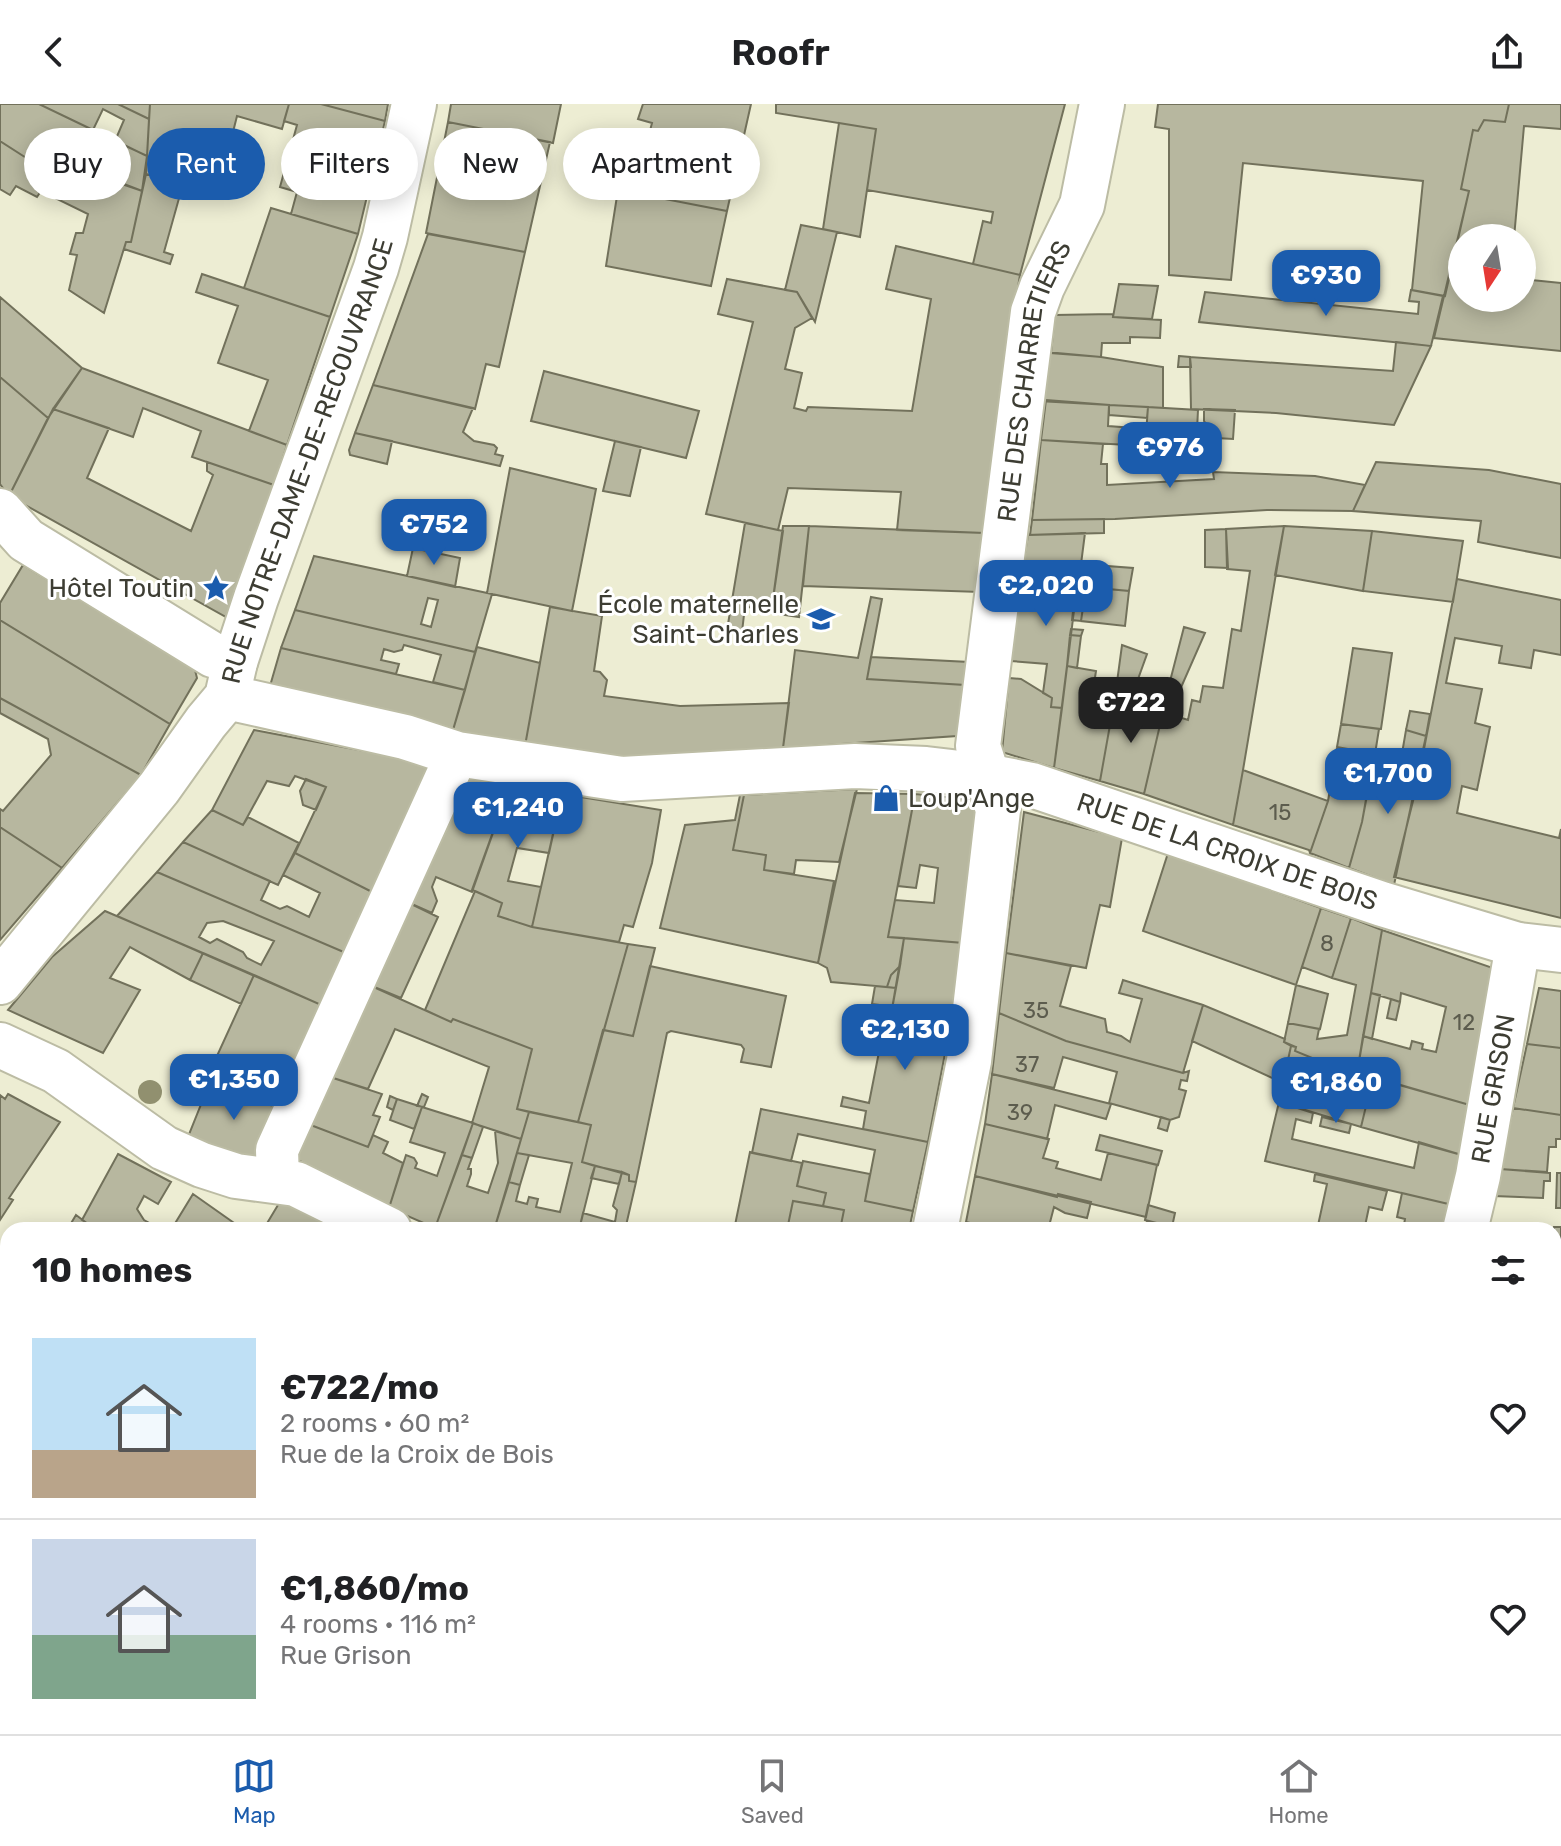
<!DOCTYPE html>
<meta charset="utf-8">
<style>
:root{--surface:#fff;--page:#f6f6f6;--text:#202124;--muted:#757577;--line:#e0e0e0;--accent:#1b5cad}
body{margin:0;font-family:Rubik,sans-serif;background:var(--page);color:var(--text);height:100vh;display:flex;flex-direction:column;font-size:30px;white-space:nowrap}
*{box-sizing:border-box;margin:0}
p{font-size:26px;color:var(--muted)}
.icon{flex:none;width:44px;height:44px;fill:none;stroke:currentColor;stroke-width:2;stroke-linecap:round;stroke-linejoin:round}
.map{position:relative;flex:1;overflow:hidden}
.side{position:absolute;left:0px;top:1118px;width:1562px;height:512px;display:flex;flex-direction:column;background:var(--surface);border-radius:24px 24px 0 0;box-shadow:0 4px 20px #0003}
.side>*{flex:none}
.guide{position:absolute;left:24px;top:24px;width:800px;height:72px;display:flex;gap:16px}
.needle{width:52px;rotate:192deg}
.tools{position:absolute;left:1448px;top:120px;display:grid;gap:16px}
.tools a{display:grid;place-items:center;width:88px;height:88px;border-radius:50%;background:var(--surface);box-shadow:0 4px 20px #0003;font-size:40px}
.price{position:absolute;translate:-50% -68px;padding:0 18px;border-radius:16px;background:var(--accent);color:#fff;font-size:26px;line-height:52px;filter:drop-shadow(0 2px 4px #0008)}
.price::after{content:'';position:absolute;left:50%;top:48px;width:24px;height:18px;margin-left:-12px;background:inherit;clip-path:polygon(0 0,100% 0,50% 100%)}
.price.current{background:#222;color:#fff}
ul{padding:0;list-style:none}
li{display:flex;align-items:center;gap:24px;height:200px;padding:0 32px}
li+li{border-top:2px solid var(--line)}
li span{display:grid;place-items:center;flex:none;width:224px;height:160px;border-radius:0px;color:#555}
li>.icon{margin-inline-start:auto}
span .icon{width:96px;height:96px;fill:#fffc;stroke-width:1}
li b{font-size:34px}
h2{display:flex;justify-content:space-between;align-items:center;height:96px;padding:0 32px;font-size:34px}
.chip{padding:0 28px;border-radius:36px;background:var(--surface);box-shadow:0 4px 20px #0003;font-size:28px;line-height:72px}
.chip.current{background:var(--accent);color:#fff}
header{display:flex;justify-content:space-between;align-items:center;height:104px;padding:0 32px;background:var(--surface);font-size:36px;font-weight:600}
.menu{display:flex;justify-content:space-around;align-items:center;height:112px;border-top:2px solid var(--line);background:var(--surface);font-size:22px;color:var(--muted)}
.menu a{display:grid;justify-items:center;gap:4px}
.menu .current{color:var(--accent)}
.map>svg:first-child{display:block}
</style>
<header><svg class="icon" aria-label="back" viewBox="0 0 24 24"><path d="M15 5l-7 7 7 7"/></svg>Roofr<svg class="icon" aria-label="share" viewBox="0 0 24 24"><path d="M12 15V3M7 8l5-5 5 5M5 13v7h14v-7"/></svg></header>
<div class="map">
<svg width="1561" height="1630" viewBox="0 0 1561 1630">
<rect width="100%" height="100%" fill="#ededd3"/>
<path fill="#e3e2c1" d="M476,1622H595L622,1630H472Z"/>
<path fill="#b7b79f" stroke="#72715b" stroke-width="2" fill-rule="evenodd" d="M0,0H39L93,26L89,33L84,31L66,60L40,44L31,57L0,37Z
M39,0H118L149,15L147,52L115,37L124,16L103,5L93,26Z
M118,0H150L149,15Z
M150,0H289L282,25L237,12L218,88L146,70Z
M289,0H321L385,17L358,130L291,110L297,88L280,83L297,21L284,17Z
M321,0H388L385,17Z
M451,0H561L553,39L448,18Z
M643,0H751L727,107L639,90L644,58H642L652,19L638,15Z
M776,0H1065L1020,171L973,160L983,117L991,119L993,108L867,86L876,25L776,9Z
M1158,0H1509L1505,18L1484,16L1478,27L1473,26L1461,85L1469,87L1445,192L1412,186L1423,77L1243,59L1231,176L1169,171V25L1155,23Z
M1509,0H1561V25L1524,22L1514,134H1462V194H1522V175L1561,179V247L1434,234L1469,87L1461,85L1473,26L1478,27L1484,16L1505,18Z
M448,18L550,38L525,148L426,129Z
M839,19L876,25L860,133L823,125Z
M0,37L31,57L40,44L78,68L82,64L142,87L131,138H126L104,209L69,186L77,151L70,150L76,129H83L88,110L41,87L37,93L16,82L10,91L0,85Z
M120,39L147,52L142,87L113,77Z
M623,54L644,58L639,90L727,107L711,182L606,162Z
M146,70L183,80L164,148L173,151L170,160L124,145L126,138H131Z
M271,104L358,130L330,213L244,184Z
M801,121L837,128L815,218L797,188L785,186Z
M428,130L525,148L499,263L486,260L475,305L373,281Z
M896,142L1020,171L1000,294L984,429L897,426L901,388L788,384L778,426L706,410L753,218L718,210L727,175L797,188L812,214L795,224L785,265L802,269L794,304L806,307L808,303L912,307L931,195L886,185Z
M202,170L330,213L287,341L249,327L268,276L218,259L238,202L196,188Z
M1119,180L1158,182L1152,215L1113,213Z
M1411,186L1443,192L1431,242L1199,218L1205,188L1418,210L1419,198L1409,197Z
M0,193L82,264L48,314L0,273Z
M1113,210V213L1161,216L1160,234L1130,233V239H1102L1101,253L1051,249L1055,211Z
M1396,238L1431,242L1394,321L1276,309L1191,305L1190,253L1393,267Z
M1046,248L1101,253L1163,263V304L1039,297Z
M1179,252L1190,253L1191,263H1178Z
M82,264L287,341L274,381L192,353L201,327L143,304L133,333L53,305Z
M544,267L699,307L686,354L531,317Z
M0,273L48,314L9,392L0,380Z
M373,281L473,304L463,328L474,337L494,341L497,344L495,350L503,352L500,362L355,329Z
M1046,296L1109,301L1108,322L1147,325L1145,342L1041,336Z
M1109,301L1148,303L1147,314L1109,311Z
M1148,303L1198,306L1196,346L1145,344Z
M53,305L109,324L87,374L191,427L213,371L207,367V358L274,381L226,513L9,392Z
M1204,305L1235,306L1233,335L1216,334L1204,317Z
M355,329L392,337L387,360L350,351L349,346Z
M1041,336L1103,340L1101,360H1107V381L1214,375L1213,368L1315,372L1365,381L1353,407L1267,406L1115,415L1032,416Z
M615,337L641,343L630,392L603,387Z
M1376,358L1489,366L1561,380V454L1478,438L1481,417L1353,407Z
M510,364L596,385L572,507L487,489Z
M1104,415V429L1030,431L1032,416Z
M745,419L783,427L771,509L745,502L742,528L727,526Z
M783,422H809L799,513L771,509Z
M809,422L984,429L980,488L803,482Z
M1284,422L1372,427L1363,487L1275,471Z
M1284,422L1243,666L1233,721L1144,690L1163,608L1188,616L1192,596L1200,598L1203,582L1223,584L1232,525L1241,527L1250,467L1227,465L1226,425Z
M1226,425L1228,464L1205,463V426Z
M1372,427L1463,437L1453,498L1363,487Z
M1085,429L1081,460L1133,464L1129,487L1076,482L1078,474L1022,468L1028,431Z
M413,444L460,454L455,483L407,472Z
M314,452L492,490L475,548L295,506ZM428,494L438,496L431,523L421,520Z
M23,461L195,566L197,574L170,620L0,516V499Z
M1022,468L1078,474L1062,604L1051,603L1052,594L1043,589L1047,560L1011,557Z
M1457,475L1561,496V551L1534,546L1531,564L1499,559L1502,542L1455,534L1446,579L1482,585L1475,619L1490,623L1477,686L1462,682L1457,709L1559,734L1561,725V814L1394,773L1417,681Z
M1076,482L1086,483L1081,517L1072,516Z
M1086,483L1129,487L1125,522L1081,517Z
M871,493L882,495L867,575L965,581L957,632L783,644L795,546L858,554Z
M550,503L602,512L594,567L600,568L607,576L604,592L680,602L789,599L783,644L621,653L525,642Z
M295,506L475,548L465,586L433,578L441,551L404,541L402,546L394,548L384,545L381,556L399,560L396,570L281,544Z
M0,516L170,620L141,671L0,594Z
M1184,523L1205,529L1179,588L1168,585Z
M1071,525L1083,526L1081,532L1070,531Z
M1070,531L1081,532L1077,564L1067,562Z
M1122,541L1147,550L1133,589L1135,599L1115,593Z
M477,543L540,559L525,642L453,626Z
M281,544L465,586L453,626L270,582Z
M1353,544L1392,549L1381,625L1341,620Z
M871,553L969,558L965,581L867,575Z
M1067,562L1096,567L1093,586L1115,593L1100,677L1054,664Z
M1009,574L1021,575L1052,594L1051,603L1062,604L1054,664L1002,648Z
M1115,593L1163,608L1144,690L1100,677Z
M0,594L141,671L62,764L0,723V705L3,707L51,651L48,635L0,609Z
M1410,607L1430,610L1426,632L1406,626Z
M1341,620L1379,625L1375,650L1337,643Z
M254,626L401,654L434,666L380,792L295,749L326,683L295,672L289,682L267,677L243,721L212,706Z
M1406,626L1426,632L1394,781L1349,764L1362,718L1370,673L1397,679Z
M1337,643L1343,645L1341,657L1335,656Z
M1366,648L1375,650L1372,665L1363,663Z
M1334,662L1361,670L1363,663L1372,665L1362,718L1349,764L1310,749L1328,697Z
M1243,666L1328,697L1310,749L1309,746L1233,721Z
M461,673L510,681L472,788L436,773L432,783L437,797L432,809L405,797Z
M306,675L326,683L316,706L303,701L300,687Z
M510,681L562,690L549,749L517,744L508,777L541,783L532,823L498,812L502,799L472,786Z
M857,685L839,758L796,756L794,770L764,766L766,751L733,746L744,691Z
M855,689L915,690L888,833L904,834L900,862L891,871L887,883L831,878L827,864L818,859Z
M562,690L661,706L652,759L633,823L624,821L619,838L532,823Z
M915,690L979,696L963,839L888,833L895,796L934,799L938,764L920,761L916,784L898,782Z
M740,691H744L733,746L766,751L764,766L834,777L818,859L660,824L685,721L735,716Z
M212,706L243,721L248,713L299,739L278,781L183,738Z
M1024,708L1122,734L1110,803L1100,801L1086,864L1006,849Z
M0,723L62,764L0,836Z
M183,738L270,777L261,796L280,805L287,802L309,813L320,789L283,771L295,749L380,792L353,852L157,768Z
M1168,749L1321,804L1296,881L1143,827Z
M157,768L353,852L328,904L117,812ZM223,817L274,837L261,861L247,854L243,848L217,835L210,839L199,833L207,819Z
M475,787L502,799L498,812L532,823L628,840L578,1018L517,1005L532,945L453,915L451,918L425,906Z
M405,797L438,813L401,894L367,880Z
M1321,804L1351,814L1332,874L1302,863Z
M105,807L203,849L190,876L130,843L110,874L140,886L103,949L8,906L52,853Z
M1351,814L1382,826L1357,969L1334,963L1295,947L1296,943L1284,938L1288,919L1319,925L1317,935L1347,931L1356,881L1332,874Z
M1382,826L1490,863L1493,867L1473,1002L1357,969L1363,932L1410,945L1412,937L1423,940L1422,945L1436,948L1446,903L1401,889L1400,898L1371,889Z
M904,834L963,839L952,913L892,905Z
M628,840L655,844L633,932L604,926Z
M203,849L254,871L241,900L190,876Z
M1006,849L1071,862L1060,902L1105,915L1107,928L1121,932L1130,938L1142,895L1119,889L1123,876L1203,901L1183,969L1066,937L999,909Z
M650,862L786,892L771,963L741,958L744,945L741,941L671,927L667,929L636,1078L629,1077V1071L582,1058L591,1021L578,1018L603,926L633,932Z
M900,862L896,884L887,883L891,871Z
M254,871L328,904L281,1005L206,976Z
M367,880L451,918L453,915L532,945L517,1005L529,1008L521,1035L472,1019L489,963L395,925L368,985L327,972Z
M1296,881L1328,890L1320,925L1288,919Z
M875,882L896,884L892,905L952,913L928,1038L863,1025L866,1007L841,1002L843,993L869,999L888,902L872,900Z
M1539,884L1561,887V944L1527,940Z
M1371,889L1380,891L1372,935L1363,932Z
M1391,895L1400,898L1396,916L1387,914Z
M1203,901L1285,935L1284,938L1291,942L1283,979L1192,937Z
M999,909L1066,937L1183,969L1189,967L1187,977L1181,976L1179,985L1186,987L1179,1013L1170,1016L1109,999L1117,968L1063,953L1054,984L992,970Z
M1527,940L1561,944V1011L1513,1004Z
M1291,942L1296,943L1295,947L1334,963L1373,973L1361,1023L1279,998Z
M992,970L1111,1000L1106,1015L1055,1001L1047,1035L985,1020Z
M327,972L382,990L373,1011L380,1013L368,1043L308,1020Z
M1373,973L1473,1002L1465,1052L1361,1023Z
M210,978L281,1005L258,1058L188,1033Z
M8,990L60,1018L9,1094L13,1096L0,1116V991L5,995Z
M422,990L428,993L424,1003L417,1002Z
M390,992L397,995L393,1006L387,1003Z
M397,995L422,1003L414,1025L390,1016Z
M1279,998L1313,1009L1311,1019L1296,1015L1292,1035L1414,1064L1419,1038L1465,1052L1457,1102L1265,1057Z
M422,1003L473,1019L435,1124L389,1104L406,1051L414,1054L417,1059L415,1064L437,1072L445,1049L410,1038Z
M1513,1004L1561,1011V1035H1556V1043H1549L1547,1068L1500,1065Z
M761,1005L928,1038L913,1107L865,1097L875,1046L798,1030L791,1057L752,1049Z
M529,1008L591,1021L582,1058L595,1062L579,1126H494L509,1078L520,1081L516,1097L527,1100L529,1093L538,1095L536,1103L560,1108L572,1059L517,1049Z
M1161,1013L1170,1016L1167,1027L1158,1024Z
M1322,1013L1351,1020L1349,1029L1320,1022Z
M473,1019L483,1023L472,1054L462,1051Z
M308,1020L368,1043L373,1031L388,1038L383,1049L403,1059L389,1104L294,1054Z
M985,1020L1049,1035L1043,1054L1058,1058L1056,1064L1101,1076L1108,1049L1157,1061L1146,1113L975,1072Z
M495,1027L521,1035L494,1126L435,1124L462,1051L472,1054L468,1065H471V1070L467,1082L488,1089L498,1059Z
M1100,1031L1162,1047L1158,1061L1096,1046Z
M750,1048L802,1059L797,1082L826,1089L823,1102L793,1097L787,1126H734Z
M517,1049L529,1051L520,1081L509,1078Z
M118,1050L171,1078L158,1100L144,1092L137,1105L144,1116L162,1126H98L82,1116Z
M803,1057L870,1070L865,1097L913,1107L909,1126H840L844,1106L823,1102L826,1089L797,1082Z
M595,1062L622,1068L619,1080L591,1074Z
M1500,1065L1550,1069V1077H1544L1543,1094L1494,1092Z
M622,1068L629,1071V1077L636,1078L625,1126H579L583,1109L615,1118L617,1106L613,1102Z
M1557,1069H1561V1104H1556Z
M1315,1070L1387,1087L1382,1106L1369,1103L1365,1122L1374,1126H1317L1327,1080L1314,1077Z
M975,1072L1057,1093L1058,1090L1091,1098L1087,1114L1065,1109L1054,1103L1048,1126H998L966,1118Z
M1402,1089L1457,1102L1451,1126H1403L1405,1115L1397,1113Z
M193,1090L244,1126H171Z
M281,1096L345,1126H263Z
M793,1097L844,1106L840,1126H787Z
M1148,1101L1175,1109L1172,1123L1145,1116Z
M76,1111L88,1120L98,1126H67Z
M1147,1117L1172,1123L1184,1126H1145Z
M966,1118L998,1126H964Z
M1484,1119L1543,1122V1126H1483Z
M1554,1123H1561V1146L1554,1140Z
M1554,1180H1561V1202L1554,1201Z
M0,1183L8,1188V1215L6,1218L0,1214Z
M1554,1240L1561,1241V1302H1554L1557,1251L1554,1250Z
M1554,1302H1561V1369L1554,1368V1337L1558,1325L1554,1323Z
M0,1322L8,1327V1437L0,1432Z
M1554,1368L1561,1369V1412L1554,1410Z
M0,1432L8,1437V1544L0,1557Z
M1554,1453L1561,1455V1630H1509L1511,1622H1554Z
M8,1544V1575L0,1593V1557Z
M94,1622H476L472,1630H90Z
M476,1622H518L514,1630H472Z
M822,1622H881L880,1628L887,1630H835L821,1626Z
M1049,1622L1046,1630H972L975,1622Z
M1090,1622H1134L1131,1630H1087Z
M1183,1622H1260L1257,1630H1180Z
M1305,1622H1341L1338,1630H1306L1303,1629Z
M1341,1622H1363L1360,1630H1338Z
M1366,1622H1446L1467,1627L1466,1630H1393Z
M1461,1622H1503L1500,1630H1475L1460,1626Z"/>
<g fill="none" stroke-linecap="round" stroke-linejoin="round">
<g stroke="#bcbca4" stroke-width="46">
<path id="pedestrian" d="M278,1077L277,1046L457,650
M33,1630L37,1622
M1155,1630L1158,1622"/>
</g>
<g stroke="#bcbca4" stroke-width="48">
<g id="minor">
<path d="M0,407L26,436L213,551L235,558"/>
<path id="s1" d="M227,593L405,633L457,650L622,675L855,662L926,665L986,672L1032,681L1382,800L1518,841L1561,846"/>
<path id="s2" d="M0,878L159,684L206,618L227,593L235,558L256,494L376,164L385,133L414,0"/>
<path d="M0,941L56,967L164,1044L202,1061L236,1072L296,1080L389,1126"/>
<path id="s3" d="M935,1126L969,957L998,706L978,642L1033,208L1042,183L1082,101L1102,0"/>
<path id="s4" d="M1465,1126L1478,1072L1518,841"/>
<path d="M0,1265L8,1270"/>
<path d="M1554,1428L1561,1430"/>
<path d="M784,1622L795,1625"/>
</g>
</g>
<use href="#pedestrian" stroke="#fff" stroke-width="42"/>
<use href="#minor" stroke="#fff" stroke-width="44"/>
</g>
<circle fill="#91906f" cx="150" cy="988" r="12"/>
<defs>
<g id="sight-bare" transform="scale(2.16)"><path d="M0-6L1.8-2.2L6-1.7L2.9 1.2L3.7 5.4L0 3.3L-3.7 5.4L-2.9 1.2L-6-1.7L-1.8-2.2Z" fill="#1b5cad" stroke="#fff" stroke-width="2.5" paint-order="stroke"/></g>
<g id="school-bare" transform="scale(2.16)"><path d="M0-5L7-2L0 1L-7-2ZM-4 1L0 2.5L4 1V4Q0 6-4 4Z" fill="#1b5cad" stroke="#fff" stroke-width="2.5" paint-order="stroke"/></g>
<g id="shop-bare" transform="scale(2.16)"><path d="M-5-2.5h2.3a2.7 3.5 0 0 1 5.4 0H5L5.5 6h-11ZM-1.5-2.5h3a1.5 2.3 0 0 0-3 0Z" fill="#1b5cad" stroke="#fff" stroke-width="2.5" paint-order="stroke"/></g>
</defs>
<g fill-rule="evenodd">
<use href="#sight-bare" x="216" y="484"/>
<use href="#school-bare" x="821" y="515"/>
<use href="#shop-bare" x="886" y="694"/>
</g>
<g text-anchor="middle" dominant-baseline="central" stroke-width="6" stroke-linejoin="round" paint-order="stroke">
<g font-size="22" fill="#5c5c4e">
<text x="1280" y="708">15</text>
<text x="1327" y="839">8</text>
<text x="1036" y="906">35</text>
<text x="1464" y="918">12</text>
<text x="1027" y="960">37</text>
<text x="1020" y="1008">39</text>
</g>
<g font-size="26" fill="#3d3d33" stroke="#fff">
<text stroke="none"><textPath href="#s3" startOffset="862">RUE DES CHARRETIERS</textPath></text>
<text stroke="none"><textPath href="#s2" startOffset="614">RUE NOTRE-DAME-DE-RECOUVRANCE</textPath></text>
<text stroke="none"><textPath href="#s1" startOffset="1022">RUE DE LA CROIX DE BOIS</textPath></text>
<text stroke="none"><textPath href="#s4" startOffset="144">RUE GRISON</textPath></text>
</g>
<g font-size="26" fill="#3d3d33" stroke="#fff" text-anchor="end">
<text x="194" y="484">Hôtel Toutin</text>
<text x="799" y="500">École maternelle<tspan x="799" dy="30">Saint-Charles</tspan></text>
<text x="908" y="694" text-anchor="start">Loup'Ange</text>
</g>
</g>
</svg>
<div class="tools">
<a><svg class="needle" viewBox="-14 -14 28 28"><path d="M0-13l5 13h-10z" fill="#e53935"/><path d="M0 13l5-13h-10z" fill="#757577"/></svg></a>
</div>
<b class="price" style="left:1326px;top:214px">€930</b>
<b class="price" style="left:1170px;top:386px">€976</b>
<b class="price" style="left:434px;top:463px">€752</b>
<b class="price" style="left:1046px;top:524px">€2,020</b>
<b class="price current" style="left:1131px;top:641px">€722</b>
<b class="price" style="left:1388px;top:712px">€1,700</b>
<b class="price" style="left:518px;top:746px">€1,240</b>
<b class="price" style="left:905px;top:968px">€2,130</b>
<b class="price" style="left:234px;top:1018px">€1,350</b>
<b class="price" style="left:1336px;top:1021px">€1,860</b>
<div class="guide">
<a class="chip">Buy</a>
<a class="chip current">Rent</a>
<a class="chip">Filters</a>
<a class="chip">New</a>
<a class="chip">Apartment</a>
</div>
<section class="side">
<h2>10 homes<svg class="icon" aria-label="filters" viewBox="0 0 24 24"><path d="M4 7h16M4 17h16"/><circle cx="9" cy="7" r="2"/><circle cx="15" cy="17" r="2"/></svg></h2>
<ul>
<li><span style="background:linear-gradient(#bfe0f5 70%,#b9a48a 0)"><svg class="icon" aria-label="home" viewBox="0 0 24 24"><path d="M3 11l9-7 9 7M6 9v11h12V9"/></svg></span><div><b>€722/mo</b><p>2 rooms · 60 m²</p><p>Rue de la Croix de Bois</p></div><svg class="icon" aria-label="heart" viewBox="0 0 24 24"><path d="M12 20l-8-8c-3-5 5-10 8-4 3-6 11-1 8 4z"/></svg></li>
<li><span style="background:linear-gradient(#c9d6e8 60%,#7fa58c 0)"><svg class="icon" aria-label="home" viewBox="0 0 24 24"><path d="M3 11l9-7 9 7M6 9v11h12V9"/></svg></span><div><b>€1,860/mo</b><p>4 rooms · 116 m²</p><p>Rue Grison</p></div><svg class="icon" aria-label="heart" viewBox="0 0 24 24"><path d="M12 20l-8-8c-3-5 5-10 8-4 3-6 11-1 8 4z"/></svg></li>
</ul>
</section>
</div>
<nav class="menu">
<a class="current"><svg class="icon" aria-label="map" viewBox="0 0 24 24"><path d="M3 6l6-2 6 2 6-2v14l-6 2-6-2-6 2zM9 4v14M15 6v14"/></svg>Map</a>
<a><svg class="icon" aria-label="saved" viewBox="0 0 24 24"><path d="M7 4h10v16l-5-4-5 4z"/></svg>Saved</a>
<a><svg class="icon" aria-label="home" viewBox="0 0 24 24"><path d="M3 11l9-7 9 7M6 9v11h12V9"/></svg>Home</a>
</nav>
